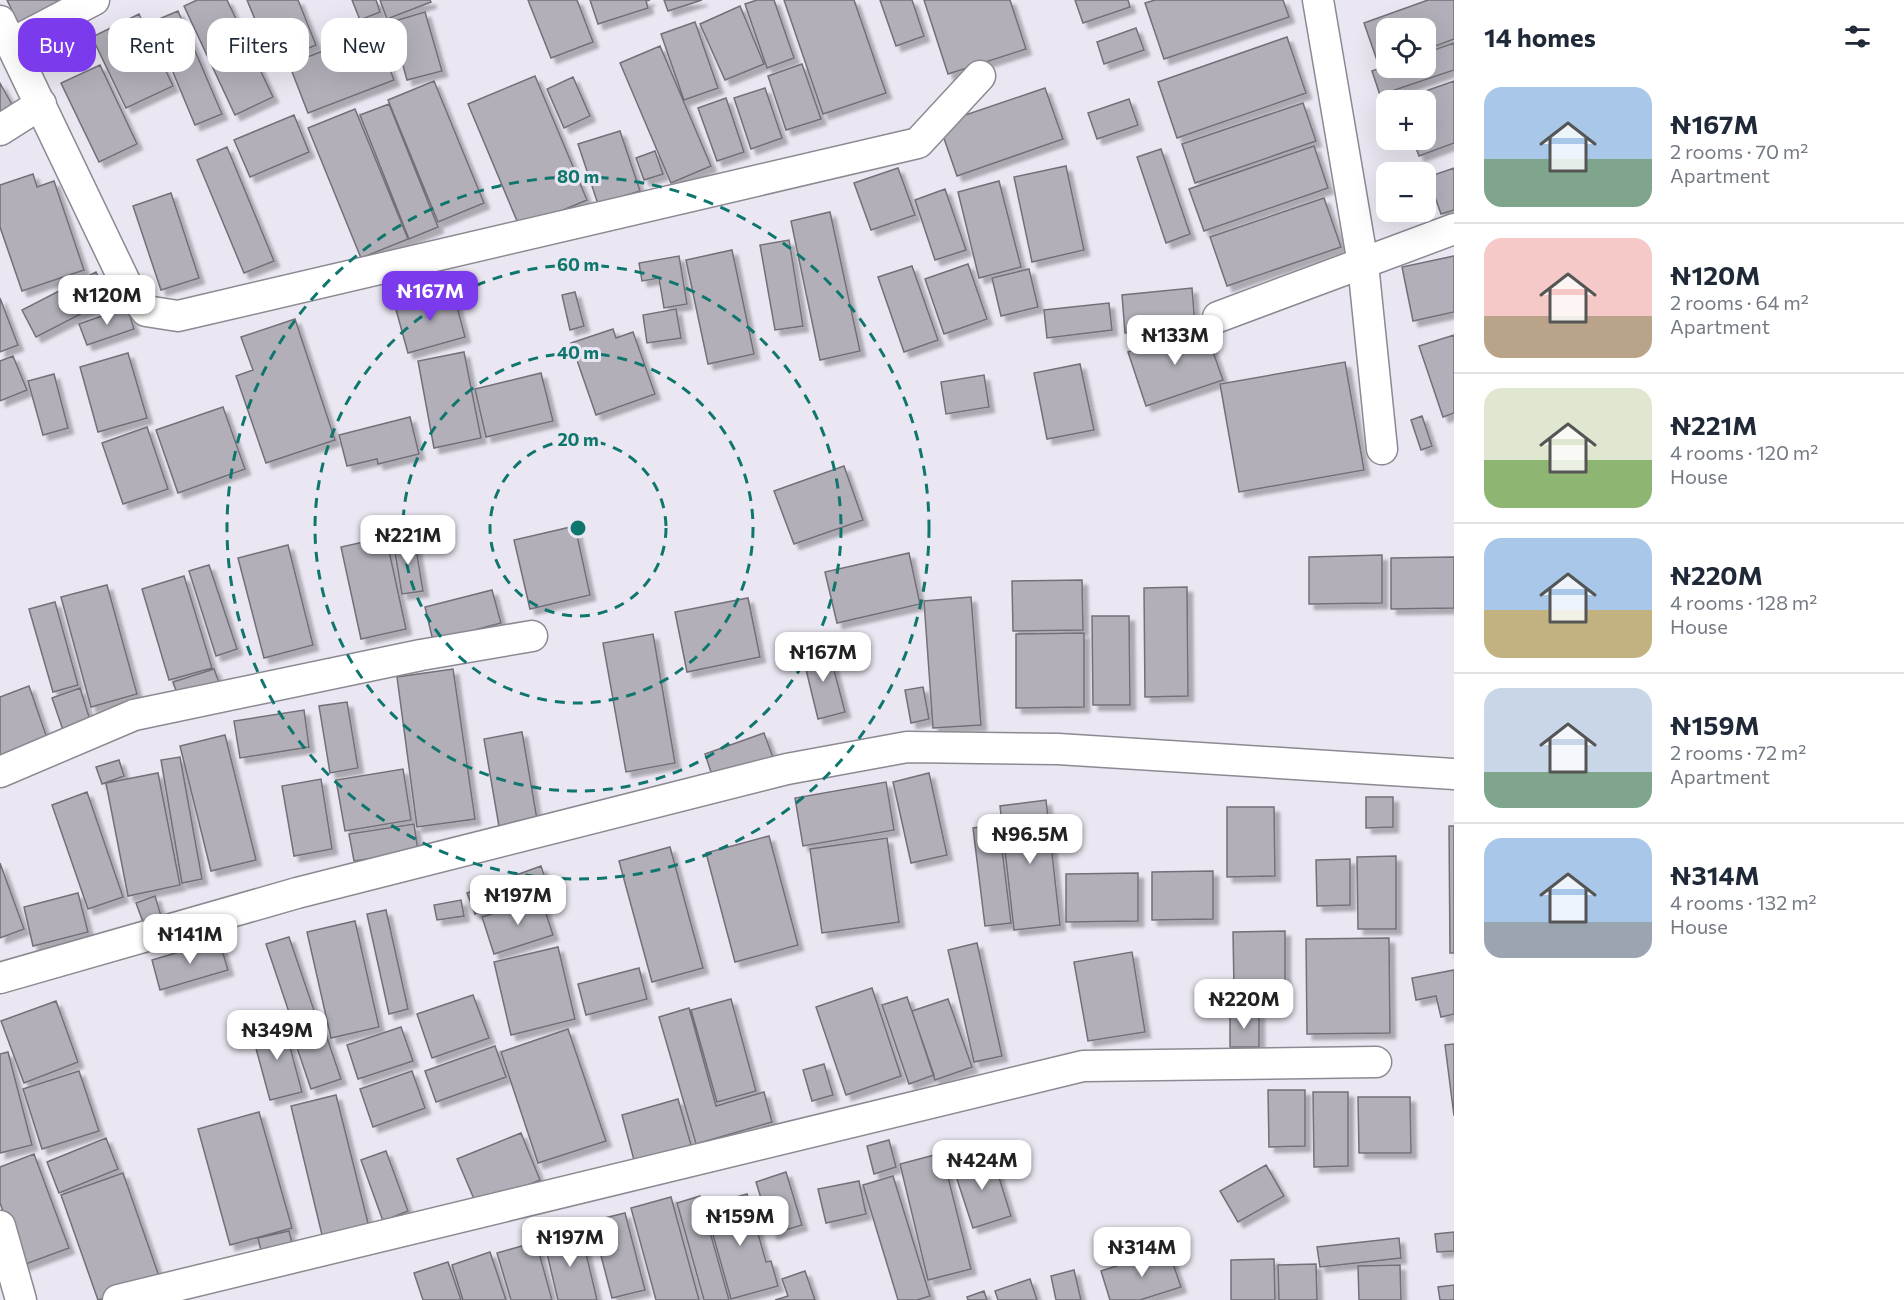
<!DOCTYPE html>
<meta charset="utf-8">
<style>
:root{--surface:#fff;--page:#f6f6f7;--text:#1f2937;--muted:#747a83;--line:#e0e1e3;--accent:#7c3aed}
body{margin:0;font-family:Commissioner,sans-serif;background:var(--page);color:var(--text);height:100vh;display:flex;flex-direction:column;font-size:22px;white-space:nowrap}
*{box-sizing:border-box;margin:0}
p{font-size:20px;color:var(--muted)}
.icon{flex:none;width:33px;height:33px;fill:none;stroke:currentColor;stroke-width:2;stroke-linecap:round;stroke-linejoin:round}
.map{position:relative;flex:1;overflow:hidden}
.sheet{display:flex;flex-direction:column;background:var(--surface);width:450px}
.sheet>*{flex:none}
.top-card{position:absolute;left:18px;top:18px;width:570px;height:54px;display:flex;gap:12px}
.tools{position:absolute;left:1376px;top:18px;display:grid;gap:12px}
.tools a{display:grid;place-items:center;width:60px;height:60px;border-radius:12px;background:var(--surface);box-shadow:0 6px 24px #0002;font-size:30px}
.price{position:absolute;translate:-50% -51px;padding:0 14px;border-radius:12px;background:#fff;color:#222;font-size:20px;line-height:39px;filter:drop-shadow(0 2px 3px #0008)}
.price::after{content:'';position:absolute;left:50%;top:36px;width:18px;height:14px;margin-left:-9px;background:inherit;clip-path:polygon(0 0,100% 0,50% 100%)}
.price.current{background:var(--accent);color:#fff}
ul{padding:0;list-style:none}
li{display:flex;align-items:center;gap:18px;height:150px;padding:0 30px}
li+li{border-top:2px solid var(--line)}
li span{display:grid;place-items:center;flex:none;width:168px;height:120px;border-radius:18px;color:#555}
li>.icon{margin-inline-start:auto}
span .icon{width:72px;height:72px;fill:#fffc;stroke-width:1}
li b{font-size:26px}
h2{display:flex;justify-content:space-between;align-items:center;height:72px;padding:0 30px;font-size:26px}
.tag{padding:0 21px;border-radius:18px;background:var(--surface);box-shadow:0 6px 24px #0002;font-size:21px;line-height:54px}
.tag.current{background:var(--accent);color:#fff}
main{display:flex;flex:1;min-height:0}
.map>svg:first-child{display:block}
</style>
<main>
<div class="map">
<svg width="1454" height="1300" viewBox="0 0 1454 1300">
<defs>
<filter id="shadow"><feDropShadow dx="5.5" dy="5.5" stdDeviation="1.5" flood-color="#0004"/></filter>
</defs>
<rect width="100%" height="100%" fill="#ebe7f2"/>
<path fill="#b2afb9" stroke="#737079" stroke-width="1.5" filter="url(#shadow)" d="M7,0H66L19,25Z
M197,0H227L273,97L235,115L184,6Z
M247,0H298L316,45L273,63Z
M352,0H376L380,12L360,20Z
M380,0H430L431,2L387,19Z
M528,0H577L593,42L551,58Z
M590,0H650L646,1L648,8L598,24Z
M664,0H702L668,11Z
M757,0H774L794,58L767,68L745,4Z
M784,0H854L886,93L823,114Z
M880,0H912L924,36L896,46Z
M924,0H1010L1026,49L948,74Z
M1075,0H1128L1130,7L1083,23Z
M1155,0H1283L1289,17L1164,59L1145,3Z
M1428,0H1454V39L1425,50V28H1386V64L1379,66L1364,23Z
M740,6L764,64L725,80L700,24Z
M178,11L222,114L195,125L152,22Z
M425,12L442,71L407,80L391,22Z
M139,14L173,86L126,108L92,37Z
M695,22L718,88L684,100L661,34Z
M1136,28L1144,50L1104,64L1097,42Z
M375,31L394,80L308,113L289,64Z
M1287,37L1306,93L1177,138L1158,82Z
M1454,43V70L1380,95L1372,71L1386,66L1425,68V53Z
M660,46L711,166L671,183L620,63Z
M802,64L821,119L786,130L768,76Z
M100,65L137,144L99,162L61,83Z
M535,76L587,200L520,228L468,104Z
M573,77L590,116L564,128L547,89Z
M434,81L484,203L438,222L388,100Z
M1454,81V143L1419,156L1413,140H1425V100H1400Z
M0,83L15,110L0,119Z
M765,88L782,138L751,149L734,98Z
M1045,88L1063,139L957,176L939,124Z
M726,98L744,152L717,161L698,108Z
M1129,99L1138,125L1097,139L1088,113Z
M1303,103L1316,141L1195,183L1182,144Z
M389,104L438,227L409,239L360,115Z
M355,109L408,239L361,258L308,128Z
M294,115L309,152L250,177L234,140Z
M620,131L640,191L598,204L578,144Z
M1314,146L1328,188L1204,231L1189,189Z
M227,147L274,261L244,273L197,160Z
M1161,149L1190,234L1166,243L1137,157Z
M655,151L663,174L644,180L636,158Z
M1066,166L1084,250L1032,262L1014,177Z
M898,168L915,215L871,230L854,183Z
M1454,168V210L1441,214L1428,177Z
M33,174L37,187L54,181L84,270L22,291L0,227V185Z
M999,181L1021,267L979,278L958,192Z
M945,189L966,250L935,260L915,200Z
M171,193L199,278L161,290L133,206Z
M1324,198L1341,247L1227,286L1210,237Z
M830,212L860,351L820,360L791,221Z
M789,240L803,326L775,330L760,245Z
M732,250L754,354L708,364L686,260Z
M679,256L687,304L664,308L659,278L642,281L639,263Z
M1454,256V312L1413,321L1402,267Z
M968,264L987,319L944,334L925,279Z
M912,266L938,340L904,352L878,277Z
M1029,269L1038,307L1001,316L992,278Z
M96,272L110,299L36,337L22,310Z
M1192,288L1195,326L1125,333L1122,295Z
M453,291L465,337L408,353L395,306Z
M575,292L584,326L570,330L562,295Z
M0,298L18,345L0,352Z
M1109,303L1112,330L1047,338L1044,310Z
M127,307L134,329L87,345L79,324Z
M676,309L681,338L647,343L643,315Z
M295,319L335,440L266,463L236,376L253,370L241,337Z
M1204,326L1223,380L1146,406L1128,352Z
M613,329L616,338L633,332L655,394L596,415L571,343Z
M1454,335V413L1443,417L1419,346Z
M464,352L481,438L434,448L418,361Z
M128,353L147,418L98,432L80,367Z
M13,356L27,390L0,401V361Z
M1345,362L1364,470L1239,492L1220,384Z
M1080,364L1094,430L1047,439L1034,373Z
M541,373L553,421L486,437L475,389Z
M54,374L68,428L43,435L28,381Z
M984,375L989,407L946,414L941,382Z
M223,407L245,469L178,493L156,430Z
M1422,416L1432,446L1421,450L1411,420Z
M410,417L419,454L378,464L377,459L347,466L339,435Z
M147,427L168,489L123,504L102,443Z
M844,466L863,520L794,544L774,491Z
M575,526L590,595L530,609L514,540Z
M386,537L406,629L361,639L341,547Z
M414,537L423,591L402,594L393,541Z
M288,545L313,645L264,658L238,558Z
M909,553L920,604L837,623L825,572Z
M1382,555V603L1309,604V557Z
M1454,557V608L1391,609V558Z
M209,565L237,649L216,656L189,571Z
M184,576L212,668L169,680L142,589Z
M1082,580L1083,630L1013,631L1012,581Z
M107,585L137,694L91,707L61,597Z
M1187,587L1188,696L1145,697L1144,588Z
M492,590L501,623L433,641L425,607Z
M971,597L981,725L933,728L924,601Z
M748,598L760,657L687,672L675,612Z
M55,602L78,685L53,692L29,609Z
M1092,616H1129L1130,705H1093Z
M1084,633V707L1016,708V634Z
M653,634L675,763L626,772L603,643Z
M828,647L845,712L818,719L802,653Z
M214,669L220,685L179,699L173,682Z
M453,669L475,819L417,827L397,677Z
M29,686L48,741L0,758V697Z
M923,687L929,719L911,723L905,690Z
M80,688L90,720L63,730L52,698Z
M347,702L358,768L330,773L319,706Z
M304,710L309,747L240,758L234,721Z
M522,732L539,831L501,838L484,739Z
M764,733L774,760L714,781L705,754Z
M225,735L256,860L211,871L180,746Z
M180,757L202,879L182,883L161,760Z
M119,760L124,776L102,784L96,767Z
M403,769L411,820L345,831L336,780Z
M158,773L180,885L128,896L106,783Z
M929,773L947,855L911,863L893,782Z
M321,779L332,849L294,856L282,786Z
M886,782L894,830L803,846L795,798Z
M87,792L123,897L88,909L52,805Z
M1366,797H1393V827L1366,828Z
M1046,800L1060,925L1014,930L1000,806Z
M1227,807H1274L1275,876L1227,877Z
M414,824L418,851L354,861L349,834Z
M999,825L1011,923L985,926L973,828Z
M1449,826H1454V953H1450Z
M769,836L798,945L735,962L706,853Z
M887,838L899,922L822,933L810,849Z
M670,847L703,968L652,982L619,861Z
M1396,856V929H1358L1357,857Z
M1350,859V905L1317,906L1316,860Z
M0,863L24,929L0,938Z
M541,866L548,887L475,914L467,893Z
M1213,871V919L1152,920V872Z
M1138,873V921L1066,922V874Z
M78,893L88,932L33,946L24,907Z
M155,896L161,916L143,922L136,903Z
M541,898L553,935L494,954L482,917Z
M461,900L464,916L437,920L434,905Z
M386,910L408,1009L389,1014L367,914Z
M355,921L379,1027L331,1038L307,932Z
M1285,931V988L1234,989L1233,932Z
M289,937L318,1022L295,1030L266,944Z
M1389,938L1390,1033L1307,1034L1306,939Z
M219,940L228,970L160,990L152,960Z
M977,943L1002,1056L974,1062L948,950Z
M558,947L575,1019L511,1035L494,962Z
M1132,952L1145,1032L1088,1041L1074,962Z
M639,968L647,999L586,1015L578,984Z
M1454,970V1014L1441,1017L1436,996L1416,1000L1412,978Z
M872,988L901,1076L846,1095L816,1007Z
M473,995L489,1038L432,1058L417,1014Z
M907,997L934,1075L909,1084L882,1005Z
M731,999L756,1091L717,1102L691,1010Z
M948,999L972,1067L935,1080L912,1011Z
M56,1001L78,1062L24,1083L1,1021Z
M689,1008L716,1106L764,1092L772,1122L696,1144L659,1017Z
M1230,1013H1259V1047H1230Z
M283,1021L302,1092L270,1100L251,1030Z
M401,1027L413,1061L358,1079L347,1045Z
M324,1029L341,1079L311,1089L294,1039Z
M568,1029L606,1141L538,1163L501,1052Z
M1454,1044V1116L1445,1045Z
M495,1046L506,1077L436,1102L425,1071Z
M8,1052L32,1145L0,1153V1054Z
M824,1064L833,1095L812,1101L803,1070Z
M79,1071L99,1131L42,1149L23,1089Z
M412,1071L425,1108L373,1127L360,1089Z
M1268,1090H1305V1146L1269,1147Z
M1313,1092H1348V1166L1314,1167Z
M336,1095L369,1227L323,1239L291,1106Z
M1358,1097H1410L1411,1153H1359Z
M678,1099L691,1145L634,1160L622,1115Z
M259,1112L292,1228L230,1245L198,1129Z
M521,1133L540,1180L477,1206L457,1159Z
M106,1138L118,1169L59,1193L47,1162Z
M889,1140L896,1167L874,1174L867,1146Z
M386,1151L408,1211L383,1221L361,1160Z
M942,1153L971,1269L928,1280L900,1164Z
M34,1154L69,1248L23,1265L0,1203V1167Z
M992,1155L1011,1216L973,1228L953,1167Z
M1266,1165L1284,1196L1238,1222L1220,1191Z
M786,1172L802,1225L772,1234L756,1182Z
M123,1173L160,1279L98,1300L61,1195Z
M893,1176L930,1296L917,1300H898L863,1185Z
M859,1181L866,1214L826,1223L818,1189Z
M747,1194L766,1262L771,1261L778,1286L731,1299L705,1206Z
M700,1196L729,1300H704L677,1203Z
M671,1197L699,1300H656L631,1208Z
M625,1213L645,1290L612,1298L592,1221Z
M289,1231L294,1251L263,1259L258,1238Z
M581,1232L597,1300H558L544,1241Z
M1454,1232V1251L1437,1252L1435,1234Z
M1399,1238L1401,1258L1320,1267L1317,1247Z
M536,1242L552,1300H511L497,1253Z
M1168,1249L1181,1287L1140,1300H1110L1101,1271Z
M490,1252L506,1300H463L452,1265Z
M1274,1259L1275,1300H1231V1260Z
M448,1262L461,1300H423L414,1273Z
M1316,1264L1317,1300H1279L1278,1265Z
M1400,1265L1401,1300H1359L1358,1266Z
M1074,1270L1081,1300H1056L1051,1276Z
M805,1271L815,1300H775L788,1296L782,1279Z
M1030,1279L1037,1300H998L995,1291Z
M1454,1285V1300H1440L1438,1287Z
M984,1291L987,1300H968L967,1297Z"/>
<g fill="none" stroke-linecap="round" stroke-linejoin="round">
<g stroke="#8c8992" stroke-width="33">
<path id="street" d="M1318,0L1363,264L1382,449
M0,21L127,286L146,311L178,316L918,143L980,76
M12,43L94,0
M0,130L41,104
M1218,317L1454,229
M0,772L134,715L421,655L532,636
M0,978L297,893L787,769L907,747L1058,749L1454,774
M0,1226L21,1300
M118,1300L1083,1066L1376,1062"/>
</g>
<use href="#street" stroke="#fff" stroke-width="30"/>
</g>
<g fill="none" stroke="#0f766e" stroke-width="3" stroke-dasharray="10 8">
<circle cx="578" cy="528" r="88"/>
<circle cx="578" cy="528" r="175"/>
<circle cx="578" cy="528" r="263"/>
<circle cx="578" cy="528" r="351"/>
</g>
<circle cx="578" cy="528" r="9" fill="#0f766e" stroke="#ebe7f2" stroke-width="3"/>
<g font-size="18" text-anchor="middle" font-weight="bold" fill="#0f766e" stroke="#ebe7f2" stroke-width="6" stroke-linejoin="round" paint-order="stroke">
<text x="578" y="183">80 m</text>
<text x="578" y="271">60 m</text>
<text x="578" y="359">40 m</text>
<text x="578" y="446">20 m</text>
</g>
</svg>
<div class="tools">
<a><svg class="icon" aria-label="locate" viewBox="0 0 24 24"><circle cx="12" cy="12" r="6"/><path d="M12 2v4M12 18v4M2 12h4M18 12h4"/></svg></a>
<a>+</a>
<a>−</a>
</div>
<b class="price current" style="left:430px;top:322px">₦167M</b>
<b class="price" style="left:107px;top:326px">₦120M</b>
<b class="price" style="left:1175px;top:366px">₦133M</b>
<b class="price" style="left:408px;top:566px">₦221M</b>
<b class="price" style="left:823px;top:683px">₦167M</b>
<b class="price" style="left:1030px;top:865px">₦96.5M</b>
<b class="price" style="left:518px;top:926px">₦197M</b>
<b class="price" style="left:190px;top:965px">₦141M</b>
<b class="price" style="left:1244px;top:1030px">₦220M</b>
<b class="price" style="left:277px;top:1061px">₦349M</b>
<b class="price" style="left:982px;top:1191px">₦424M</b>
<b class="price" style="left:740px;top:1247px">₦159M</b>
<b class="price" style="left:570px;top:1268px">₦197M</b>
<b class="price" style="left:1142px;top:1278px">₦314M</b>
<div class="top-card">
<a class="tag current">Buy</a>
<a class="tag">Rent</a>
<a class="tag">Filters</a>
<a class="tag">New</a>
</div>
</div>
<section class="sheet">
<h2>14 homes<svg class="icon" aria-label="filters" viewBox="0 0 24 24"><path d="M4 7h16M4 17h16"/><circle cx="9" cy="7" r="2"/><circle cx="15" cy="17" r="2"/></svg></h2>
<ul>
<li><span style="background:linear-gradient(#a9c7e8 60%,#7fa58c 0)"><svg class="icon" aria-label="home" viewBox="0 0 24 24"><path d="M3 11l9-7 9 7M6 9v11h12V9"/></svg></span><div><b>₦167M</b><p>2 rooms · 70 m²</p><p>Apartment</p></div></li>
<li><span style="background:linear-gradient(#f6c9c9 65%,#b9a48a 0)"><svg class="icon" aria-label="home" viewBox="0 0 24 24"><path d="M3 11l9-7 9 7M6 9v11h12V9"/></svg></span><div><b>₦120M</b><p>2 rooms · 64 m²</p><p>Apartment</p></div></li>
<li><span style="background:linear-gradient(#dfe7d0 60%,#8fb573 0)"><svg class="icon" aria-label="home" viewBox="0 0 24 24"><path d="M3 11l9-7 9 7M6 9v11h12V9"/></svg></span><div><b>₦221M</b><p>4 rooms · 120 m²</p><p>House</p></div></li>
<li><span style="background:linear-gradient(#a9c7e8 60%,#c2b280 0)"><svg class="icon" aria-label="home" viewBox="0 0 24 24"><path d="M3 11l9-7 9 7M6 9v11h12V9"/></svg></span><div><b>₦220M</b><p>4 rooms · 128 m²</p><p>House</p></div></li>
<li><span style="background:linear-gradient(#c9d6e8 70%,#7fa58c 0)"><svg class="icon" aria-label="home" viewBox="0 0 24 24"><path d="M3 11l9-7 9 7M6 9v11h12V9"/></svg></span><div><b>₦159M</b><p>2 rooms · 72 m²</p><p>Apartment</p></div></li>
<li><span style="background:linear-gradient(#a9c7e8 70%,#9aa5b1 0)"><svg class="icon" aria-label="home" viewBox="0 0 24 24"><path d="M3 11l9-7 9 7M6 9v11h12V9"/></svg></span><div><b>₦314M</b><p>4 rooms · 132 m²</p><p>House</p></div></li>
</ul>
</section>
</main>
